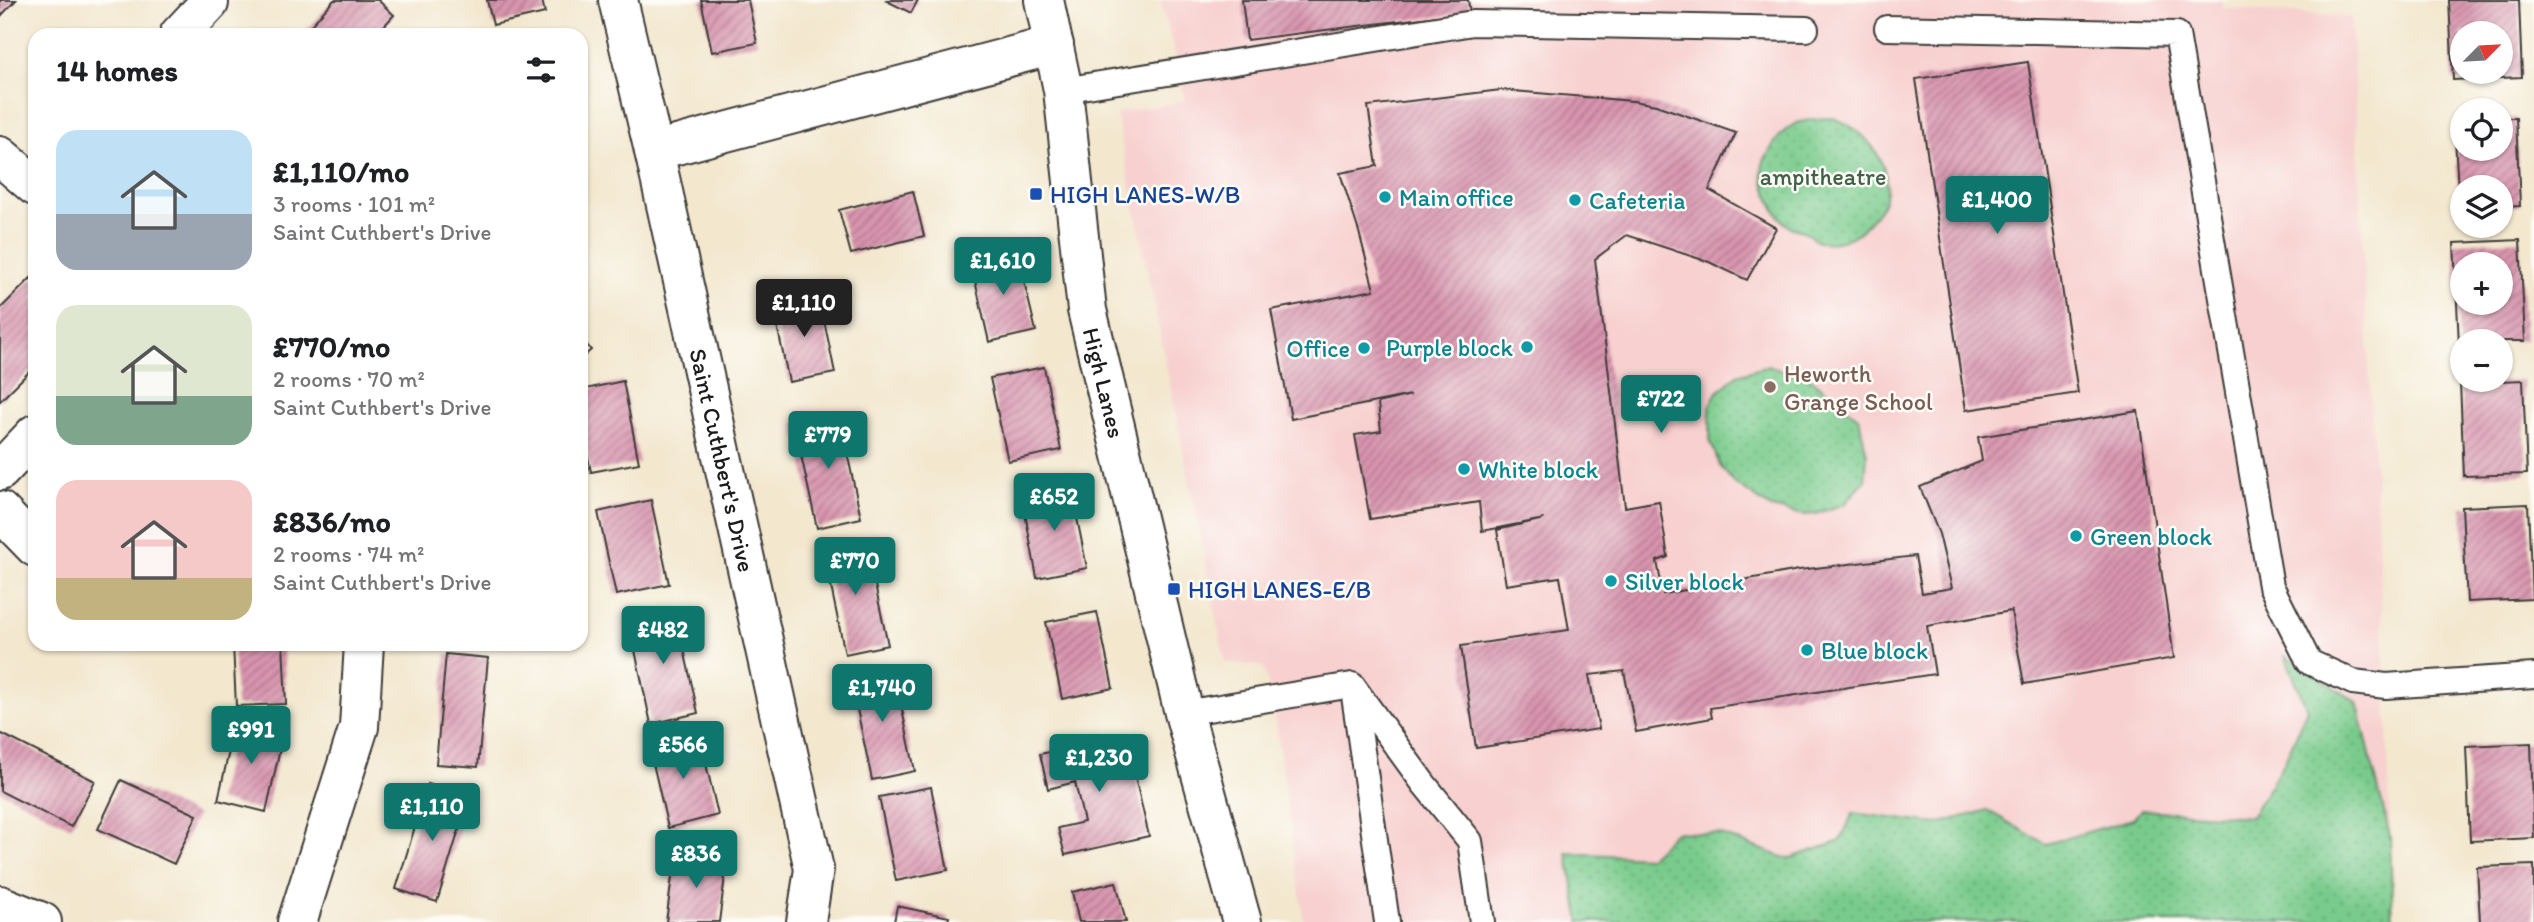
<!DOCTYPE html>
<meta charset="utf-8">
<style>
:root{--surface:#fff;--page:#f2f2f2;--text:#202124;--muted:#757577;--accent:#0f766e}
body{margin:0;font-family:Itim,sans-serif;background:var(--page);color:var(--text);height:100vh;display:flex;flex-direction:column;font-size:26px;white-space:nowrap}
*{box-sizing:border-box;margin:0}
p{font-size:23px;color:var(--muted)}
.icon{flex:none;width:38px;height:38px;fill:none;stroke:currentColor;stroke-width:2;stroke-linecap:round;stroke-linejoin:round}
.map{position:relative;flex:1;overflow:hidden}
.details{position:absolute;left:28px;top:28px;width:560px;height:623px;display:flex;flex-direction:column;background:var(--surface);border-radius:21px;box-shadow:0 2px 5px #0004}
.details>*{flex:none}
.needle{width:46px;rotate:66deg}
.buttons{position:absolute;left:2450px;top:21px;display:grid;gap:14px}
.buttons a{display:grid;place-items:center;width:63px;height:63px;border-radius:50%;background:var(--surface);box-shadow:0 2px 5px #0004;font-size:35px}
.price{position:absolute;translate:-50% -60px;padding:0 16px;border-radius:7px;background:var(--accent);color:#fff;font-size:23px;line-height:46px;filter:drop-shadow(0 2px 4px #0008)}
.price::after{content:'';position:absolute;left:50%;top:42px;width:21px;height:16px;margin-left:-10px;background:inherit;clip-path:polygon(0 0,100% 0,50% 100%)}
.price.current{background:#222;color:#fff}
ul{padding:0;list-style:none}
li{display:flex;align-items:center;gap:21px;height:175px;padding:0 28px}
li span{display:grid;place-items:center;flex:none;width:196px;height:140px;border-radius:21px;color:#555}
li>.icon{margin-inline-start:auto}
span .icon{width:84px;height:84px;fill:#fffc;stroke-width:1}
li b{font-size:30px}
h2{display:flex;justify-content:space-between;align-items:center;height:84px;padding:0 28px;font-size:30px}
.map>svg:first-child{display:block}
</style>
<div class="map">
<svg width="2534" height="922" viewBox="0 0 2534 922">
<defs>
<pattern id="park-dots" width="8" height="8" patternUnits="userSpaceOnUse" patternTransform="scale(1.75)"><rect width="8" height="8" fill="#79cb8c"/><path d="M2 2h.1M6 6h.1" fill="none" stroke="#68ae78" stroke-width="1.8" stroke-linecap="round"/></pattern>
<pattern id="building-hatch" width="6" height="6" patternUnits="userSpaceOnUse" patternTransform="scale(1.75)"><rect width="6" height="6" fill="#d894ae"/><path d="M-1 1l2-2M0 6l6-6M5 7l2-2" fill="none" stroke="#ae788d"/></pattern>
</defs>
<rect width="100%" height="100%" fill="#fdfcf7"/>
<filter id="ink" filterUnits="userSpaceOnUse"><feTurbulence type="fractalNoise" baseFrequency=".0143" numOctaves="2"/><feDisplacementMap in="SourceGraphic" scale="14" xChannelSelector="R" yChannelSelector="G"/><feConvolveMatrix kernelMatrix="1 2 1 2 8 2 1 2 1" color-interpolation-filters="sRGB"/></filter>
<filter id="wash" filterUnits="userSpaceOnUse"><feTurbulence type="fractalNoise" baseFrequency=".00686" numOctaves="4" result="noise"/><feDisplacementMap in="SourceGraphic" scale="28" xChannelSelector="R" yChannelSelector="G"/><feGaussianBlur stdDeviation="1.57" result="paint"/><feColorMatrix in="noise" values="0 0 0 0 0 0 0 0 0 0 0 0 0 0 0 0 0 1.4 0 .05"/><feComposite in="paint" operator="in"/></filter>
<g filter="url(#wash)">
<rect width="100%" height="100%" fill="#f3e7ce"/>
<path fill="#f7d0cf" d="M1160,0H2223V8L2351,17L2386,686L2393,922H1304L1272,697L1263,667L1225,662L1116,113L1185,101L1180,71Z"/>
<path fill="url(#park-dots)" stroke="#4a7454" stroke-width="2" d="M1833,118C1865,129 1895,164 1884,201C1881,210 1871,219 1865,226C1854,239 1833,247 1816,240C1812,238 1808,234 1803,231C1799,229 1792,229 1788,226C1775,216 1759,180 1763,164C1765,157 1770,151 1773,145C1790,120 1804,119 1833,118Z
M1768,366L1812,379L1859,418L1867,455L1865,480L1845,504L1815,514L1804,515L1771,508L1734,483L1720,466L1710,440V405L1716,394L1737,375Z
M2285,656L2357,702L2390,836L2393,922H1580L1567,853L1650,857L1675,832L1719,834L1788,859L1840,841L1853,813L1937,824L1987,810L2046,844L2133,819L2141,810L2251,817L2285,761L2307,709Z"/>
<g id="blocks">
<path fill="url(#building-hatch)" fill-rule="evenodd" d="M0,0H16L0,17Z
M334,0H378L394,15L376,35H302Z
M487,0H542L545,13L493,25Z
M701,0H748L757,43L712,52Z
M885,0H918L911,13Z
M1242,0H1468L1470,12L1247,40Z
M2449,0H2519L2522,77L2453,80ZM2462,33H2501V72H2462Z
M2028,62L2078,393L1966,410L1916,79Z
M1501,90L1633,101L1656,105L1736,133L1709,190L1776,228L1747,280L1709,262L1627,235L1595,259L1625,507L1659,501L1668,557L1657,561L1663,594L1799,570L1915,556L1922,593L1952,588L1939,534L1920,487L1982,461L1978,437L2138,411L2174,658L2024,684L2011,611L1927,626L1935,674L1710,708L1712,718L1636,732L1624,671L1589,675L1599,729L1476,748L1461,646L1569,630L1560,577L1506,585L1497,530L1544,519L1482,531L1479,502L1370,519L1355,435L1381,431L1378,403L1411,395L1291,419L1271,310L1374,290L1359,232L1340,173L1377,166L1368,106Z
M2501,118H2516L2520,206L2501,207V187H2462V209H2459L2454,120H2462V149H2501Z
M913,191L924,236L851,254L839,210Z
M2520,240L2525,341H2462V344H2459L2454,243ZM2462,264H2501V303H2462Z
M1017,252L1036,331L989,342L971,263Z
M31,278L35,282V366L0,401V309Z
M819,296L835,373L789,382L773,306Z
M581,338L591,350L581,359Z
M1044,367L1061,450L1008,461L990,378Z
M2523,380L2527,474L2464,476L2460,383Z
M623,381L639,463L591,472L581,423V390Z
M839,414L861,518L817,528L794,423Z
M1071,488L1087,568L1037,578L1022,497Z
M651,500L669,584L616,595L598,512Z
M2528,504L2532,599L2467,602L2462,507Z
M865,539L888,645L845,654L823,548Z
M675,608L698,713L651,724L628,618Z
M1097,612L1113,688L1062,699L1046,622Z
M233,644H283L286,704L236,706Z
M446,654L488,658L478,767L436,764Z
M893,667L915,771L872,780L850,676Z
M236,720L284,731L266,812L218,800Z
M0,733L95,781L71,827L0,791Z
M699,734L718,815L668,828L649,746Z
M1125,735L1149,836L1065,855L1058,828L1084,822L1075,782L1048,789L1040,754Z
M2531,743L2534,838L2470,841L2466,746Z
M121,780L197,815L174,864L98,829Z
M428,784L469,797L437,902L396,889Z
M931,787L948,870L896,881L879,797Z
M675,854L727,861L719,922H666Z
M2534,865V922H2480L2477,867Z
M1116,882L1126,922H1079L1072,892Z
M897,906L949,917L948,922H894Z"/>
</g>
</g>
<g filter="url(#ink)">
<use href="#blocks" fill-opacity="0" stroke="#3c3a37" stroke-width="2"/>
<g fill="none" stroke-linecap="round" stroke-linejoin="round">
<g stroke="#3c3a37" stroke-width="28">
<path id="lane" d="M1887,28L2177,34L2271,586L2309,662L2353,682L2386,686L2534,676
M1063,90L1473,23L1806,29
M1352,685L1424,784L1470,841L1482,922
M1353,689L1387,922
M1184,713L1352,685"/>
</g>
<g stroke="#3c3a37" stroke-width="42">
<g id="street">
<path id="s1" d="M618,0L654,151L814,869L806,922"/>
<path d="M179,35L209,3"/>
<path d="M654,151L1054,45"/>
<path d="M0,156L35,186"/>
<path d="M0,471L35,434"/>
<path d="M0,511L35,547"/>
<path d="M0,905L42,922"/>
<path d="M297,922L359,727L364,644"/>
</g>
</g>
<g stroke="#3c3a37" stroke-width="42">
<g id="secondary">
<path id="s2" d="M1044,0L1063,90L1087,310L1184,713L1242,922"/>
</g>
</g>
<use href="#lane" stroke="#fff" stroke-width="24"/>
<use href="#street" stroke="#fff" stroke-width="38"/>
<use href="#secondary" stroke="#fff" stroke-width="38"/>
</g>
</g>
<g fill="#1a4fb4" stroke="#fdfcf7" stroke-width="2.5">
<rect x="1029" y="187" width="14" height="14" rx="3.5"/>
<rect x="1167" y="582" width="14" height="14" rx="3.5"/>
</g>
<g fill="#0f9aa8" stroke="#fdfcf7" stroke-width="2.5">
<circle cx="1385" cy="197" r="7"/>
<circle cx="1575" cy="200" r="7"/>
<circle cx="1527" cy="347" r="7"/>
<circle cx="1364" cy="348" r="7"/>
<circle cx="1464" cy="469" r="7"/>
<circle cx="2076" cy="536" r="7"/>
<circle cx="1611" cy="581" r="7"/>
<circle cx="1807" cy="650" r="7"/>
</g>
<circle fill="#8d6e63" stroke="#fdfcf7" stroke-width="2.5" cx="1770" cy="387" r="7"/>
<g text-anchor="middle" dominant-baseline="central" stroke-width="5" stroke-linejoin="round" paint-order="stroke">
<g font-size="24" fill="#416249" stroke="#fdfcf7">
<text x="1823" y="176">ampitheatre</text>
</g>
<g font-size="24" fill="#164399" stroke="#fdfcf7" text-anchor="start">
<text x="1050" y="194">HIGH LANES-W/B</text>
<text x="1188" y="589">HIGH LANES-E/B</text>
</g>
<g font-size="24" fill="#0d838f" stroke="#fdfcf7" text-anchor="start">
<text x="1399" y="197">Main office</text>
<text x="1589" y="200">Cafeteria</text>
<text x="1513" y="347" text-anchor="end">Purple block</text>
<text x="1350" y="348" text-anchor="end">Office</text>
<text x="1478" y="469">White block</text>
<text x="2090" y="536">Green block</text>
<text x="1625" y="581">Silver block</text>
<text x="1821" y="650">Blue block</text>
</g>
<g font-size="24" fill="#785e54" stroke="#fdfcf7" text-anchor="start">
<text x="1784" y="373">Heworth<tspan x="1784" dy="28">Grange School</tspan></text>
</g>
<g font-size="24" fill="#1c1c1c" stroke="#fdfcf7">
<text stroke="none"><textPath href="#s2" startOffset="388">High Lanes</textPath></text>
<text stroke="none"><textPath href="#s1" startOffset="472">Saint Cuthbert's Drive</textPath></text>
</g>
</g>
</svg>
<div class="buttons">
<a><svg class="needle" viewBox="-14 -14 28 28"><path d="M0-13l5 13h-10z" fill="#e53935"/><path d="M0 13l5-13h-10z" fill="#757577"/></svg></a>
<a><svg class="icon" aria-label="locate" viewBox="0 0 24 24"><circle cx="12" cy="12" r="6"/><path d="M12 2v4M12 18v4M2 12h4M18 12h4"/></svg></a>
<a><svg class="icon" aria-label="layers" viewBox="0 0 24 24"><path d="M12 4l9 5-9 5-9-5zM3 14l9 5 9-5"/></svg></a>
<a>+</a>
<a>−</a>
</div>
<b class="price" style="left:1997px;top:236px">£1,400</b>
<b class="price" style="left:1003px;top:297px">£1,610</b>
<b class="price current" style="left:804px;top:339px">£1,110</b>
<b class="price" style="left:1661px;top:435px">£722</b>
<b class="price" style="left:828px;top:471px">£779</b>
<b class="price" style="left:1054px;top:533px">£652</b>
<b class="price" style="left:855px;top:597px">£770</b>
<b class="price" style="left:663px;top:666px">£482</b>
<b class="price" style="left:882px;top:724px">£1,740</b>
<b class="price" style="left:251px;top:766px">£991</b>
<b class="price" style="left:683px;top:781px">£566</b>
<b class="price" style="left:1099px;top:794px">£1,230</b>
<b class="price" style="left:432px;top:843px">£1,110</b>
<b class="price" style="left:696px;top:890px">£836</b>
<section class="details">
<h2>14 homes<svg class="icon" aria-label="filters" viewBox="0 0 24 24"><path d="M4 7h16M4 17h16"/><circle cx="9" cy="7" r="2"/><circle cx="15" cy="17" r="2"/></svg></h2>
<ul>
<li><span style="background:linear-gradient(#bfe0f5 60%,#9aa5b1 0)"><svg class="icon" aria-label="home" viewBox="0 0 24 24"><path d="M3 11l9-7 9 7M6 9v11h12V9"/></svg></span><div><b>£1,110/mo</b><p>3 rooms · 101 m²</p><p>Saint Cuthbert's Drive</p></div></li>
<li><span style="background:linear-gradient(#dfe7d0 65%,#7fa58c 0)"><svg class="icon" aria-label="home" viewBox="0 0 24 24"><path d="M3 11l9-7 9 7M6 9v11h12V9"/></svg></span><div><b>£770/mo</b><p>2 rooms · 70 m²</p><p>Saint Cuthbert's Drive</p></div></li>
<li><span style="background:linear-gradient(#f6c9c9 70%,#c2b280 0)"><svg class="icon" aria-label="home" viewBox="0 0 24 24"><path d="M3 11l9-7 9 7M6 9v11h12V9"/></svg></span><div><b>£836/mo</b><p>2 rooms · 74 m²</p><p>Saint Cuthbert's Drive</p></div></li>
</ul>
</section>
</div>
